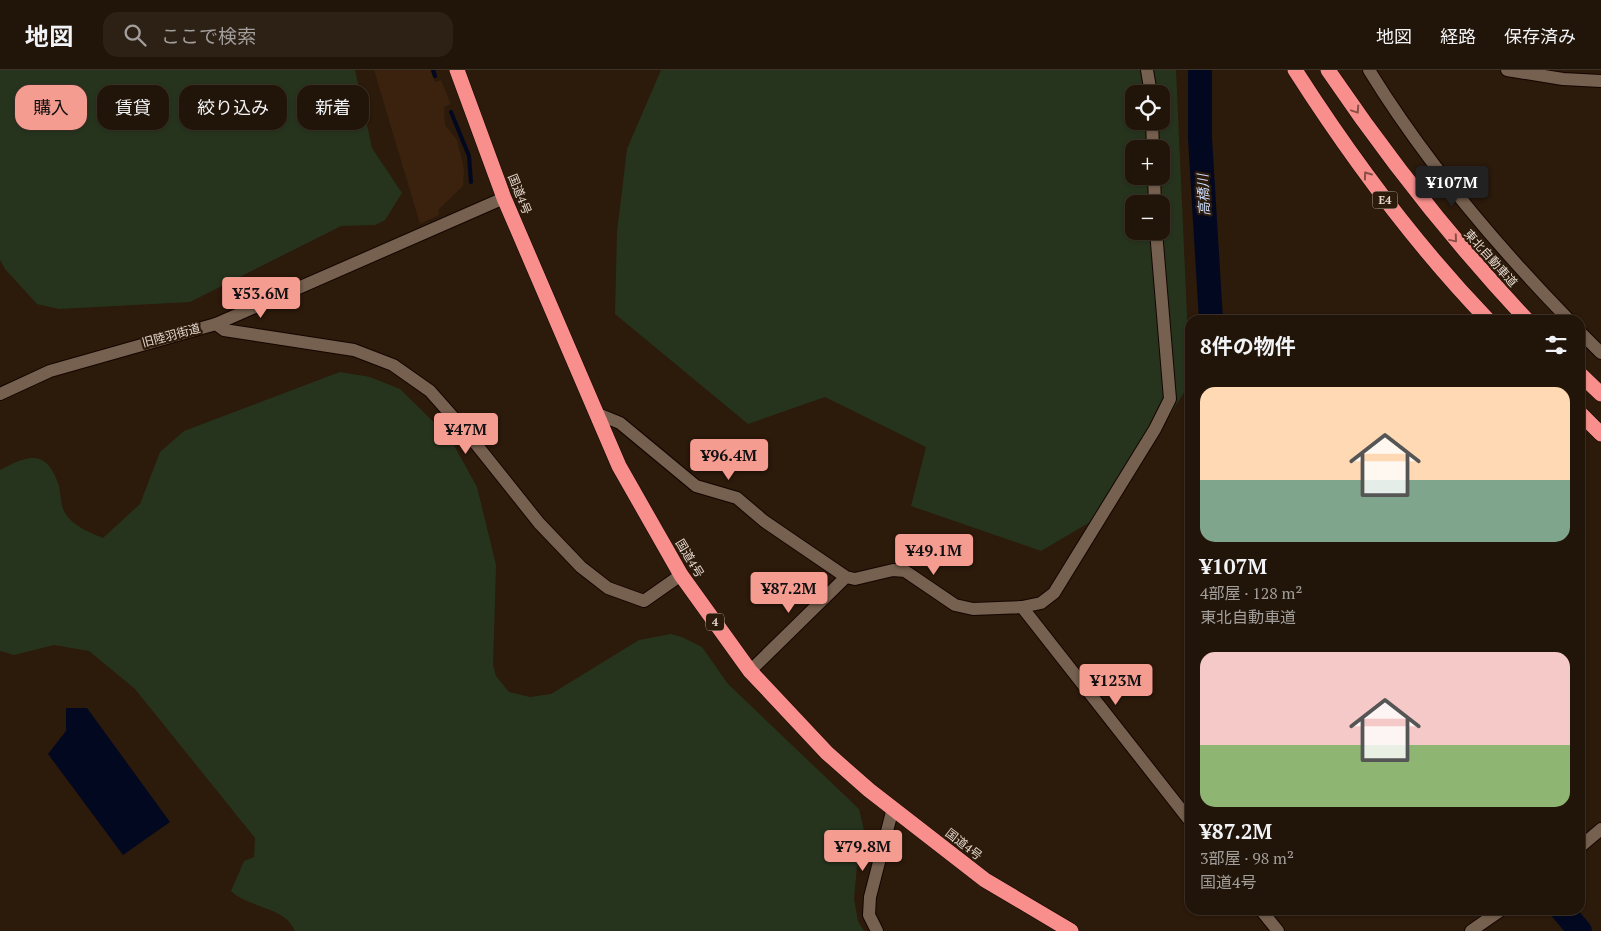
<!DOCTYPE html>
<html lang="ja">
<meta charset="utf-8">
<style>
:root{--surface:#211408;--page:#2d2116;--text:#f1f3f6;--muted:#a29e9c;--line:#3e3329;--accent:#f59c91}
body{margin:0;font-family:"PT Serif","Noto Sans JP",serif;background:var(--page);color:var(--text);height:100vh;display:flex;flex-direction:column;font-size:19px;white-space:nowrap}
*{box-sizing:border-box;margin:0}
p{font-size:16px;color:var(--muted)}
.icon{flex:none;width:28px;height:28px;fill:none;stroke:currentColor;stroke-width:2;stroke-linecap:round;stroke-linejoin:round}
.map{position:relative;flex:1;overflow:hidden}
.details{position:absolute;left:1185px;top:245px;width:400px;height:600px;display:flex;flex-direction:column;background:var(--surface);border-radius:15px;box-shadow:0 1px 4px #0004,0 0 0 1px var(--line)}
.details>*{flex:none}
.hud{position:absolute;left:15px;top:15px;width:475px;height:45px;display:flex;gap:10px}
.buttons{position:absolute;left:1125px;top:15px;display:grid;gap:10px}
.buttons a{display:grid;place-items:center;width:45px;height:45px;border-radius:10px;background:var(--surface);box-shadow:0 1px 4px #0004,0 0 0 1px var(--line);font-size:25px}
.price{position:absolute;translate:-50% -42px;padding:0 11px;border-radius:5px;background:var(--accent);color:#111;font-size:16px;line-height:32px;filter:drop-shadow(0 1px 2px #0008)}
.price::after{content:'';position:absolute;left:50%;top:30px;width:15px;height:11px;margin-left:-8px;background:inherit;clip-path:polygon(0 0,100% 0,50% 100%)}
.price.selected{background:#222;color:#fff}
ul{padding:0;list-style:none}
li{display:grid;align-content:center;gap:10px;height:265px;padding:0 15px}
li span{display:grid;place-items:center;height:155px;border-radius:15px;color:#555}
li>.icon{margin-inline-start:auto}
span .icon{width:90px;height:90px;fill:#fffc;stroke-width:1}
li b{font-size:21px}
h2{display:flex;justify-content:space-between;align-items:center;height:60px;padding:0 15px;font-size:21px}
.chip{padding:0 18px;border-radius:15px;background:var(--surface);box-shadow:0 1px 4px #0004,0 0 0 1px var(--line);font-size:18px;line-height:45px}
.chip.selected{background:var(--accent);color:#111}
header{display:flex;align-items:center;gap:30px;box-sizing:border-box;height:70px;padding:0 25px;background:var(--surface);border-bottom:1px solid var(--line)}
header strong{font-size:24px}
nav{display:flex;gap:28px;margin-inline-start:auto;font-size:18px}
.search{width:350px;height:45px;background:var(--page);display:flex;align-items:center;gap:12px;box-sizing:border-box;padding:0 18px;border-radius:15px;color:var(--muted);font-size:19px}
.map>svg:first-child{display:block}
</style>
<header>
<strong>地図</strong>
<div class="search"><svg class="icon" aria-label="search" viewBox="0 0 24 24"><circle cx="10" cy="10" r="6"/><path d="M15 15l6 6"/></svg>ここで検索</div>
<nav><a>地図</a><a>経路</a><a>保存済み</a></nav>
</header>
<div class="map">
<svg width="1601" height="861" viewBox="0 0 1601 861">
<rect width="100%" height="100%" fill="#2c1a0b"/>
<path fill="#3a220e" d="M374,0H430L435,12L441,10L451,34L444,37L445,55L457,70L464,99L463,116L438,140L439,145L420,154Z"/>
<path fill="#26341e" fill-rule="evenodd" d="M0,0H355L372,78L402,123L385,150L375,155L341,156L190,232L59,239L37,234L5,199L0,190Z
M661,0H1176L1190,313L1109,441L1041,481L911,436L926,377L825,327L748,354L615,244L617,162L627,79ZM1134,24H1161V51H1134ZM1134,79H1161V106H1134ZM1134,134H1161V161H1134Z
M340,302L370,307L400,319L450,368L477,417L496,495L493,595L496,606L509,622L530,627L551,624L639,570L671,564L682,567L702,577L728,614L859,739L865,765L857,796L854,829L858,851L864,861H295C285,836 250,839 231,821L244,791L254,787L255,768L135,619L89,581L54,575L14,585L0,581V400C26,387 45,377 58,413C61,422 60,435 65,443C73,456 90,463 103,468L140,434L160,382L184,361Z"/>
<path fill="#020820" d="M66,638H87L170,752L123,785L48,684L66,661Z"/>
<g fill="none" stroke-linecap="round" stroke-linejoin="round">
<path stroke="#020820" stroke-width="4" d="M433,0L435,6
M451,42L469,86L471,112"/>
<path stroke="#020820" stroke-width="24" d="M1200,0V68L1211,250
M1562,840L1580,861"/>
<g stroke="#140500" stroke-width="14">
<path id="street" d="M1147,0L1151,24
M1369,0C1425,91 1495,174 1569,250
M1507,0L1563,9L1601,11
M1152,51L1153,79
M1154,106L1155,134
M216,254L224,260L354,280L393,295L430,321L468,364L539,453L581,497L608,518L644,531L681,505
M1580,262L1601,283
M598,344L620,353L696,416L737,428L764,451L846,507L855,509L893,500L905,501L955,535L973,539L1022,537L1041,533L1054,523L1155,359L1170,329L1156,161
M1022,537L1190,751
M750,601L846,507
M1580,777L1601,759
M1261,840L1278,861
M877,861L869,845L870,827L893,738
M1471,861L1501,840"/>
</g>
<g stroke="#140500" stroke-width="14">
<path id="secondary" d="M0,324L50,301L216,254L504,128"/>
</g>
<g stroke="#140500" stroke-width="16">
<path id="highway" d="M457,0L504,128L619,396L681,505L750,601L827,683L869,720L985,810L1071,861
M1295,0C1352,89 1415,174 1488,250
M1328,0C1389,90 1453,171 1527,250
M1580,304L1601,324
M1580,343L1601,364"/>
</g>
<use href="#street" stroke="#76604f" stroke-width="12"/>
<use href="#secondary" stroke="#76604f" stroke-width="12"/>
<use href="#highway" stroke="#f88f8d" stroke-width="15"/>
</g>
<defs><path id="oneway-chevron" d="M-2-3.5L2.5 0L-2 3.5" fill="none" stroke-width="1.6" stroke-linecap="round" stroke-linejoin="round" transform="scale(1.25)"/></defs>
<g stroke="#884f46">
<use href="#oneway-chevron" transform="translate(1356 40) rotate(56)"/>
<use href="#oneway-chevron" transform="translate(1367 105) rotate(-126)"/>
<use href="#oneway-chevron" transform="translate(1454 169) rotate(50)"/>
</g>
<g text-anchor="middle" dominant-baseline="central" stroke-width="4.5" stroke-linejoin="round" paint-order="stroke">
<g fill="#2c1a0b" stroke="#ae9e94" stroke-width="1">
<rect x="1372.5" y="121.5" width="25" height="17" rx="4"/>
<rect x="706" y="543.5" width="18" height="17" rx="4"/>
</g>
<g font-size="11" font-weight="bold" fill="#e5d7ce">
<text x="1385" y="130">E4</text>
<text x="715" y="552">4</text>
</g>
<g font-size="12" fill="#e5d7ce" stroke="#2c1a0b">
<text transform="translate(520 124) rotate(68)">国道4号</text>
<text transform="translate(1491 188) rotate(48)">東北自動車道</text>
<text transform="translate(171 265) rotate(-15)">旧陸羽街道</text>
<text transform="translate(690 488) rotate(59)">国道4号</text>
<text transform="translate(964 774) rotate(38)">国道4号</text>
</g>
<g font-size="14" font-style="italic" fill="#ccdeff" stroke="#2c1a0b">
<text transform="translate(1203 125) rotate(-93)">高橋川</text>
</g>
</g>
</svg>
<div class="buttons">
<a><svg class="icon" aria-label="locate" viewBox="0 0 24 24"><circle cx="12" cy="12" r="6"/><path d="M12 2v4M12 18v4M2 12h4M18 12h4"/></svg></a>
<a>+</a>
<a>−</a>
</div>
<b class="price selected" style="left:1452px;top:138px">¥107M</b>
<b class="price" style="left:261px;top:249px">¥53.6M</b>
<b class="price" style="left:466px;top:385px">¥47M</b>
<b class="price" style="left:729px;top:411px">¥96.4M</b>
<b class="price" style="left:934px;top:506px">¥49.1M</b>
<b class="price" style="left:789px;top:544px">¥87.2M</b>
<b class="price" style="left:1116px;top:636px">¥123M</b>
<b class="price" style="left:863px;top:802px">¥79.8M</b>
<div class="hud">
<a class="chip selected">購入</a>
<a class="chip">賃貸</a>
<a class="chip">絞り込み</a>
<a class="chip">新着</a>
</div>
<section class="details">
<h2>8件の物件<svg class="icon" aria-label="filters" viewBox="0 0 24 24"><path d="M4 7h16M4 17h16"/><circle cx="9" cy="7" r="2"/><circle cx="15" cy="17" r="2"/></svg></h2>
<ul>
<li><span style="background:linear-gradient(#ffd9b3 60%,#7fa58c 0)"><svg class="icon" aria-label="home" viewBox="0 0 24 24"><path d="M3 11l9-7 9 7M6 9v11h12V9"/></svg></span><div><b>¥107M</b><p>4部屋 · 128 m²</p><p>東北自動車道</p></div></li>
<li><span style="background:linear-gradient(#f6c9c9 60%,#8fb573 0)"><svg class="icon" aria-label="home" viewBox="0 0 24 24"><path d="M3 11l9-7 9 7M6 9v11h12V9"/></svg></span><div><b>¥87.2M</b><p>3部屋 · 98 m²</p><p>国道4号</p></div></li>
</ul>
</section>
</div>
